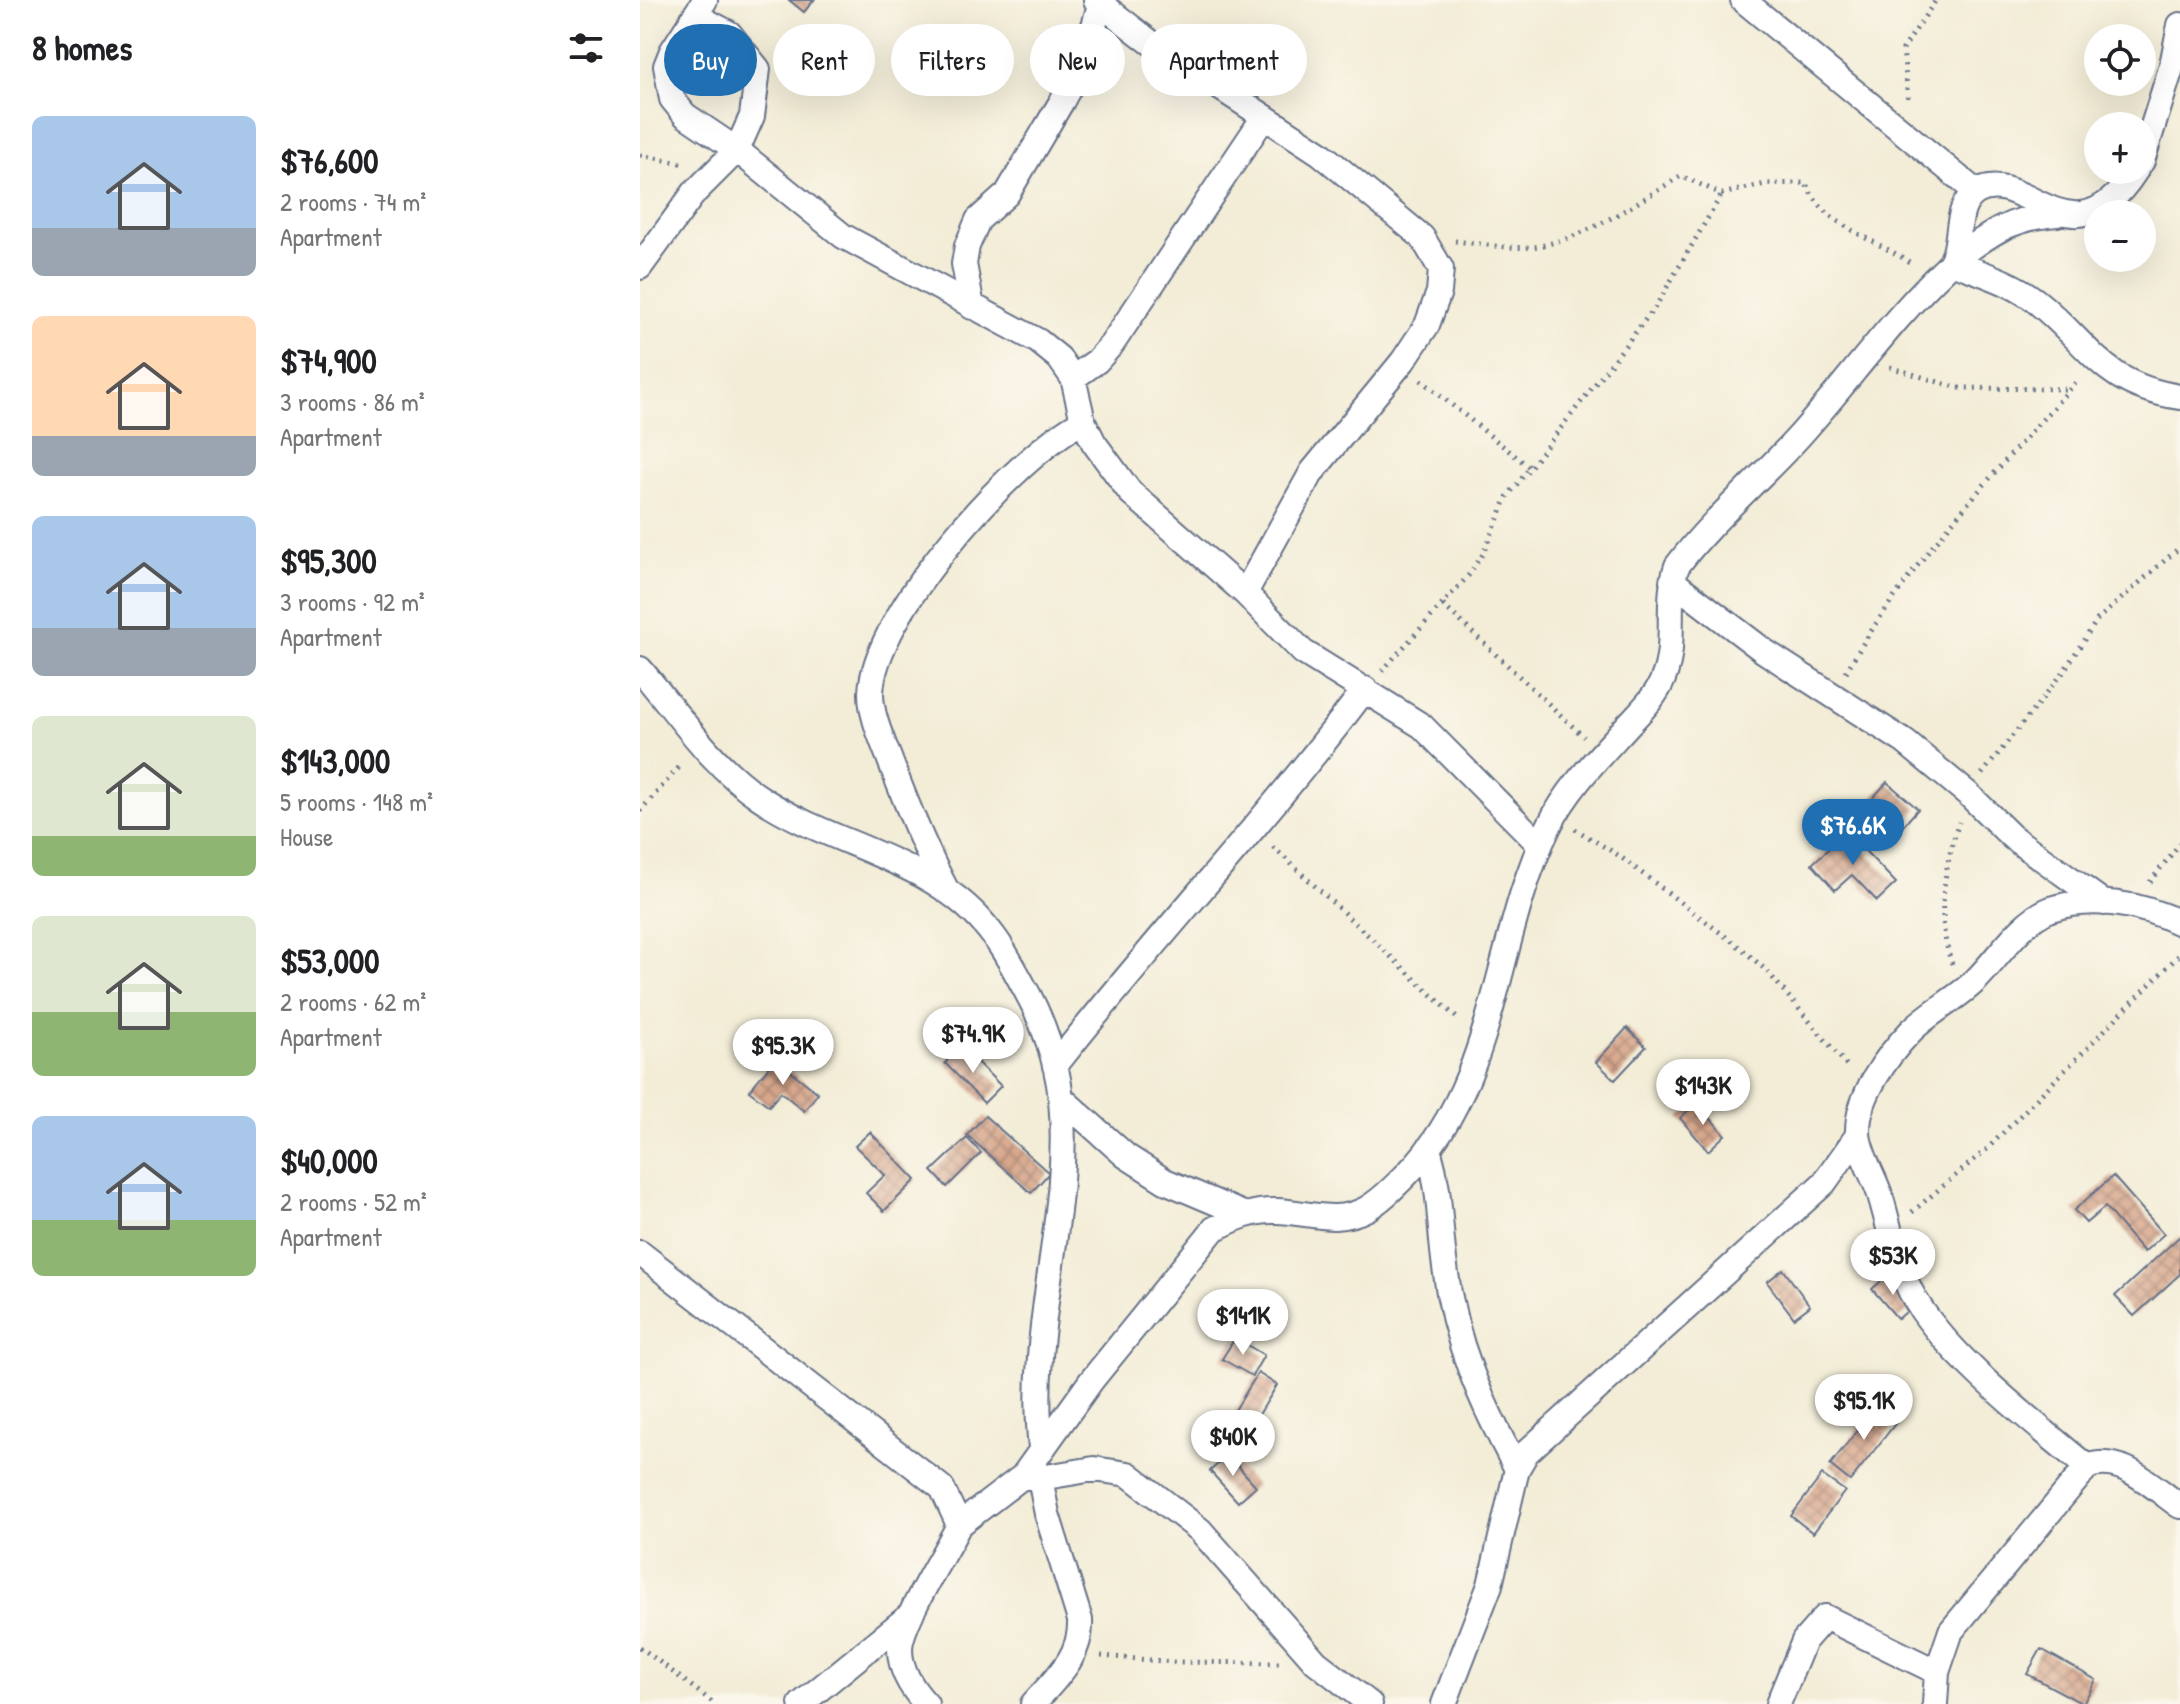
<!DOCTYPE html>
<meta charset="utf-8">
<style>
:root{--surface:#fff;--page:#f2f2f2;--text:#202124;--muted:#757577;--accent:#1f6fb2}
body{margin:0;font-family:"Patrick Hand",sans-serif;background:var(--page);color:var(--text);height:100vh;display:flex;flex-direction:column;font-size:30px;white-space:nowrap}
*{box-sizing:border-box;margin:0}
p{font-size:26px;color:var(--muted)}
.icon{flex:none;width:44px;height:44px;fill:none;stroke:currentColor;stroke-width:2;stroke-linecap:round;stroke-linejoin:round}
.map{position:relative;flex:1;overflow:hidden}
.drawer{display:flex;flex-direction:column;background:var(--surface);width:640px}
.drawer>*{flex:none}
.banner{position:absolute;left:24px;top:24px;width:760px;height:72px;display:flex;gap:16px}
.buttons{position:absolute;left:1444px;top:24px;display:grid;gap:16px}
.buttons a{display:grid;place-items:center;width:72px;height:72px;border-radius:50%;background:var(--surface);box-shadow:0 8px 32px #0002;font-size:40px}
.price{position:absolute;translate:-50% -68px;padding:0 18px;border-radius:28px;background:#fff;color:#222;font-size:26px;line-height:52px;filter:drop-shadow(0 2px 4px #0008)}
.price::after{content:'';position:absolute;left:50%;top:48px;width:24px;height:18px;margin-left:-12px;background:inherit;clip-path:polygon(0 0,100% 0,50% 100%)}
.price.on{background:var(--accent);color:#fff}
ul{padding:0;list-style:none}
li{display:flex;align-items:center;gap:24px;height:200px;padding:0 32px}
li span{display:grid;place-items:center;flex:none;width:224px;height:160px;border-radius:12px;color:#555}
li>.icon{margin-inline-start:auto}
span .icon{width:96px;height:96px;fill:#fffc;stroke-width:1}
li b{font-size:34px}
h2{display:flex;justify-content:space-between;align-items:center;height:96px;padding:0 32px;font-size:34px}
.tag{padding:0 28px;border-radius:36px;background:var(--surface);box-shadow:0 8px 32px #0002;font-size:28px;line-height:72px}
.tag.on{background:var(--accent);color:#fff}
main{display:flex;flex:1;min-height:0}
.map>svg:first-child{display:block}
</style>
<main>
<section class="drawer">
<h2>8 homes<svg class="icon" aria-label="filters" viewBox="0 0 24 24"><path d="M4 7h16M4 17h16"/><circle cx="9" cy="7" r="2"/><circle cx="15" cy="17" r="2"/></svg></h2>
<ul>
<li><span style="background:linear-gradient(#a9c7e8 70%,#9aa5b1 0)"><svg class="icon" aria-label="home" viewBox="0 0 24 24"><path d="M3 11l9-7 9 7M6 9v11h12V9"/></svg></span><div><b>$76,600</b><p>2 rooms · 74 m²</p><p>Apartment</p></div></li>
<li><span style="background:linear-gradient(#ffd9b3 75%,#9aa5b1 0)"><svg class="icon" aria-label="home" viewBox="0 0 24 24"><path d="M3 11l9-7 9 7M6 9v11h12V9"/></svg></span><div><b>$74,900</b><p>3 rooms · 86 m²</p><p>Apartment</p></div></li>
<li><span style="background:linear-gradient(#a9c7e8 70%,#9aa5b1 0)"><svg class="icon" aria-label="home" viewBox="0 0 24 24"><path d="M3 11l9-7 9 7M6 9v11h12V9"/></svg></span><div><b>$95,300</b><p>3 rooms · 92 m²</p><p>Apartment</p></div></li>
<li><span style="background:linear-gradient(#dfe7d0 75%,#8fb573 0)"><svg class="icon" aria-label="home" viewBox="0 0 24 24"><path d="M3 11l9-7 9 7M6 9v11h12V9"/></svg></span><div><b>$143,000</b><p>5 rooms · 148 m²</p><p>House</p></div></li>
<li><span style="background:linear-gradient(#dfe7d0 60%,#8fb573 0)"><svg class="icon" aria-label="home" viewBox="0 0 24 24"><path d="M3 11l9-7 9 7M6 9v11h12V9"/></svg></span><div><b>$53,000</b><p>2 rooms · 62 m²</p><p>Apartment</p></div></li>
<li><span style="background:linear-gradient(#a9c7e8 65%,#8fb573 0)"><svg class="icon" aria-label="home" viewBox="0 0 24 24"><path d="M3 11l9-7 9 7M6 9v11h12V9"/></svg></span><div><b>$40,000</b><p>2 rooms · 52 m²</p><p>Apartment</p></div></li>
</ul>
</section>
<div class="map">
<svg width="1540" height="1704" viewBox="0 0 1540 1704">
<defs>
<pattern id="building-cross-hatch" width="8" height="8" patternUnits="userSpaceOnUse" patternTransform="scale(2)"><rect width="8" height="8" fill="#d8a78c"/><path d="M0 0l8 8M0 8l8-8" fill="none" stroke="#ae8876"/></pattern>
</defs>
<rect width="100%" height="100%" fill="#fbf7ec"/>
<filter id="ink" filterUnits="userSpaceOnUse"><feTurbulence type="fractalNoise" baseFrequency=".0125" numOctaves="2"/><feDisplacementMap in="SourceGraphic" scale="16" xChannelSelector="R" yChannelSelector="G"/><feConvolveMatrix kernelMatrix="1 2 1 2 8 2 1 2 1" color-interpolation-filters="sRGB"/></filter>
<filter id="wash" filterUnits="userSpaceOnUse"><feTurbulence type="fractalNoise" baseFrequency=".006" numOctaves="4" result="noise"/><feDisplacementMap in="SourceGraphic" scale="32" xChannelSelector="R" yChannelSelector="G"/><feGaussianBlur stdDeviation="1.8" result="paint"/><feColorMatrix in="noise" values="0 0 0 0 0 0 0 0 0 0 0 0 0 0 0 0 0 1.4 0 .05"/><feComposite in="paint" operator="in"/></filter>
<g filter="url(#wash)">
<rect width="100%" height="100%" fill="#f3edd7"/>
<g id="blocks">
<path fill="url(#building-cross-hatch)" d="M149,0H174L164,12Z
M1247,782L1278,809L1262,827L1245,813L1226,834L1212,822Z
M1207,832L1256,883L1237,901L1212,875L1195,890L1172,864Z
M987,1028L1006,1047L975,1080L956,1062Z
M321,1046L361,1086L344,1103L305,1063Z
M135,1059L178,1093L164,1111L141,1092L129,1106L109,1091Z
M1057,1103L1085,1135L1068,1151L1040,1118Z
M345,1116L409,1173L391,1193L327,1135Z
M230,1132L276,1180L244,1211L226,1193L245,1175L215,1146Z
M327,1138L341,1153L307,1187L292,1171Z
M1473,1176L1524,1234L1504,1252L1465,1207L1446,1223L1434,1210Z
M1540,1236V1274L1494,1316L1475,1296Z
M1143,1269L1170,1306L1154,1318L1127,1282Z
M1248,1275L1274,1305L1258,1319L1232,1289Z
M595,1338L624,1355L612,1376L582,1359Z
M618,1373L637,1385L612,1426L592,1415Z
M1239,1403L1259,1419L1210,1481L1190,1465Z
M588,1455L616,1486L598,1502L570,1471Z
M1182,1475L1205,1491L1173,1533L1151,1516Z
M1401,1649L1456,1680L1443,1704L1387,1674Z"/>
</g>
</g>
<g filter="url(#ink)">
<use href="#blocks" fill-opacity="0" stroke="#677288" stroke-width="2"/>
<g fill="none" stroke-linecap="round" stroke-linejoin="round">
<g stroke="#677288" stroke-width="28">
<path id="minor" d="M65,0L32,51L26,66L32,99L45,115L97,150L203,236L398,341L419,358L433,378L443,421L454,443L490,492L605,593L663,652L782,726L900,845
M456,0L510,42L680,153L782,237L801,269L799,292L787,325L763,361L672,472L605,593
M1103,0L1336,192
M1502,161L1532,65L1540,25
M1312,262C1340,273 1372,282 1396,301C1451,345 1461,385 1540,397
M1312,262C1349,234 1370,218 1417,214
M0,267L54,193L97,150L112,116L118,69L89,33L55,15
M332,307L324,264L327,246L338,220L367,194L422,101L444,60L460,5
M433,378L457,361L472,344L624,117
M1032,581L1124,651L1265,742L1328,794L1372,837L1464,903
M0,669C37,712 71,765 119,797C189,845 287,857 344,924C360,942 371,963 383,985C402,1018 417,1060 421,1099C432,1216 387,1330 401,1447
M307,891C284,848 268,808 251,763C243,741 231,717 231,693C233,614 375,456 443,421
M415,1066C515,938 627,820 725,689
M421,1098L486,1156L525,1181L603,1214
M789,1152C801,1193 799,1226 805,1267C814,1342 842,1404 877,1469
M0,1253L302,1488L319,1525C305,1553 260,1623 260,1649C260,1670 273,1690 286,1704
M1447,1467C1395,1424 1301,1351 1271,1292C1255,1261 1250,1228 1240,1195C1234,1176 1218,1151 1218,1132C1217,1097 1247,1056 1270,1032C1289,1012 1317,999 1336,980C1359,957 1380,921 1411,909C1452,895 1502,904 1540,923
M383,1476L400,1478L454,1469L488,1474L560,1530L676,1662L730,1704
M319,1525L383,1476L451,1381L574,1229C595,1218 613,1210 637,1211C668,1212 696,1225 726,1209C741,1201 755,1186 767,1174C859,1080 853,939 909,826C928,788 959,757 987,726C1000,712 1016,697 1023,679C1038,643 1024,603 1037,566C1073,518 1122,478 1162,433C1210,379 1253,318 1306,268C1326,249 1310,208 1337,192C1384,165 1432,270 1496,170
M161,1704L269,1616
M393,1704C416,1678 442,1656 440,1620L407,1514L400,1478
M804,1704L850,1585L877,1469L887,1452L1184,1183L1218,1135
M1138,1704L1164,1641L1185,1617L1297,1672
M1295,1704L1297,1672L1311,1631L1447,1467C1481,1453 1512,1487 1540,1506"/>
</g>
<path stroke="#677288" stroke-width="5" stroke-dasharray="2 6" stroke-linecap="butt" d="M1268,98L1263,49L1296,0
M0,155L45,164
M815,241C843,244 880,252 908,244C956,232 999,201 1041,176L1082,194L1125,184L1166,183C1182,225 1237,240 1271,263
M1250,367L1318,388L1430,389
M781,380L889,467
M803,605L944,737
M742,671L828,576L843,554L867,497L1016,306L1082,194
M1206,672C1268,564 1356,471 1438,380
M1342,774L1422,674L1457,620L1540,547
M0,811L42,764
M935,829L978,855L1102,949L1127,971L1209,1068
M633,847L819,1020
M1510,882L1540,843
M1312,964C1295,916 1304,869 1319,822
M1272,1212L1347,1149L1540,954
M0,1647L75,1704
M461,1656L534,1662L642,1663"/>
<use href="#minor" stroke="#fff" stroke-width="24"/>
</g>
</g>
</svg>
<div class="buttons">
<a><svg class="icon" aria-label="locate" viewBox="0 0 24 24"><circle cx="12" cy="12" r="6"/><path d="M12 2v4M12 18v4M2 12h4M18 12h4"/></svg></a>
<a>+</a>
<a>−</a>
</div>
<b class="price on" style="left:1213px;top:867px">$76.6K</b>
<b class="price" style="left:333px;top:1075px">$74.9K</b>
<b class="price" style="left:143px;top:1087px">$95.3K</b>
<b class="price" style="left:1063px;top:1127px">$143K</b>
<b class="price" style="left:1253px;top:1297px">$53K</b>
<b class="price" style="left:603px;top:1357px">$141K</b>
<b class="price" style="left:1224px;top:1442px">$95.1K</b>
<b class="price" style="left:593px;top:1478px">$40K</b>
<div class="banner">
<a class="tag on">Buy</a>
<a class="tag">Rent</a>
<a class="tag">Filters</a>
<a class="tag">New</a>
<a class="tag">Apartment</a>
</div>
</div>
</main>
